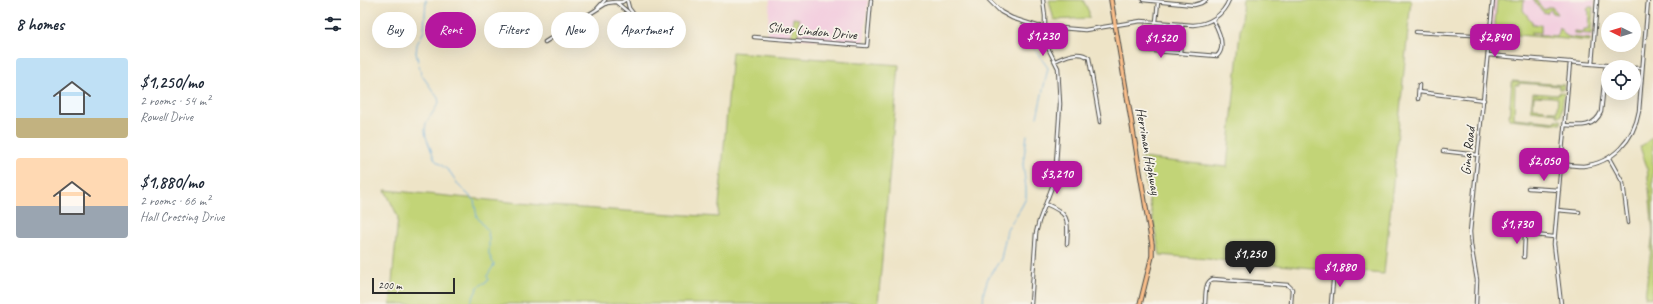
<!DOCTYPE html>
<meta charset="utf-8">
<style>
:root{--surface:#fff;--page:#f6f6f7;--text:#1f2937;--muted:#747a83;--accent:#b5179e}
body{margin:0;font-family:Caveat,sans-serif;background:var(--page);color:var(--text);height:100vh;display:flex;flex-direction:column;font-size:15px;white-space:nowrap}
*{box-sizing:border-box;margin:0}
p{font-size:13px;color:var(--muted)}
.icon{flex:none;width:22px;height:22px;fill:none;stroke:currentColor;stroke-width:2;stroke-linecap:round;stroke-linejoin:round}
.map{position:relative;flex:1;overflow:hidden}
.details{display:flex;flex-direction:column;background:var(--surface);width:360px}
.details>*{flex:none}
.banner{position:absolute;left:12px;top:12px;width:380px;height:36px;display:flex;gap:8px}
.needle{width:26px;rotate:275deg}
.fabs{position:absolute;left:1241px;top:12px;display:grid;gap:8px}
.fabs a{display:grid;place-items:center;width:40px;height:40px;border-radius:50%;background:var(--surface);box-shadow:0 4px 16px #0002;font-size:20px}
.scale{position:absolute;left:12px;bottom:10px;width:83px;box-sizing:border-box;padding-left:4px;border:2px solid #2b2b2b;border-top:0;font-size:11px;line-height:14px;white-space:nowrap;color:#2b2b2b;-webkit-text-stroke:3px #f7f3e8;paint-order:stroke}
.price{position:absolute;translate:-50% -34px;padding:0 9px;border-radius:8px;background:var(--accent);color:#fff;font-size:13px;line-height:26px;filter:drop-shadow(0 1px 2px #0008)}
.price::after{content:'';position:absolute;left:50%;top:24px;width:12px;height:9px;margin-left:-6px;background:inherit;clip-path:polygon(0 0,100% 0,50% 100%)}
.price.on{background:#222;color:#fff}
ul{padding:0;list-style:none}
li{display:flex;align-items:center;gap:12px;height:100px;padding:0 16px}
li span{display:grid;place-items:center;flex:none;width:112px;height:80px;border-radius:4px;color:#555}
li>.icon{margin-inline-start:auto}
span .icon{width:48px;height:48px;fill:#fffc;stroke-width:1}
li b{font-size:17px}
h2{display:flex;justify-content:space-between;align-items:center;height:48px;padding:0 16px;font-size:17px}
.tag{padding:0 14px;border-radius:18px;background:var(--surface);box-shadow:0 4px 16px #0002;font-size:14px;line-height:36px}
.tag.on{background:var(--accent);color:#fff}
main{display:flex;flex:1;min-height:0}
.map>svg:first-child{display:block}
</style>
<main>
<section class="details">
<h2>8 homes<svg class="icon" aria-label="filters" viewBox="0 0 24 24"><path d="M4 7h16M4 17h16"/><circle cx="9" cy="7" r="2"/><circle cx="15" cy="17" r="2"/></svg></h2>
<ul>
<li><span style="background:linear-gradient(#bfe0f5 75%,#c2b280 0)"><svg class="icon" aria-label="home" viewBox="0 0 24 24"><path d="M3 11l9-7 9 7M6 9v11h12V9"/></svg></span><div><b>$1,250/mo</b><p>2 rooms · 54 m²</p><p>Rowell Drive</p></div></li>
<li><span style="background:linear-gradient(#ffd9b3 60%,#9aa5b1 0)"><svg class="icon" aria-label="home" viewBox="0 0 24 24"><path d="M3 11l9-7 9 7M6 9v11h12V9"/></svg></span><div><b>$1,880/mo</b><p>2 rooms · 66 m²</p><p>Hall Crossing Drive</p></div></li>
</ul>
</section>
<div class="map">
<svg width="1293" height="304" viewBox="0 0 1293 304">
<rect width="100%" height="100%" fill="#f7f3e8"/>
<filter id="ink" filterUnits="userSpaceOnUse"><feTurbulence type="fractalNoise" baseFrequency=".025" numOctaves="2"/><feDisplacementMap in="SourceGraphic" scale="8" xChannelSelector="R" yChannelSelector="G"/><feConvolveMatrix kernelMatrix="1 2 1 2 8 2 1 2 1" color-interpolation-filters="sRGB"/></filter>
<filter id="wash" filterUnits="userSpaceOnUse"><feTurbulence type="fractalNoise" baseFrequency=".012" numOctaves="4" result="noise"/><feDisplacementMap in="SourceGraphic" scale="16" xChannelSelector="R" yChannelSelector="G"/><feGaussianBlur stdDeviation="0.9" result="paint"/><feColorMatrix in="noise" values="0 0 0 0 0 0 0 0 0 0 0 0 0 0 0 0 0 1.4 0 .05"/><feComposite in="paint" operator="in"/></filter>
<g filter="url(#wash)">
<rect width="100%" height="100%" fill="#eee4c7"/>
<path fill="#f3cfdf" d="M410,0H508L504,42L500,43L407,36Z
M1133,0H1235L1231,39L1130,31Z"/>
<path fill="#c2d477" stroke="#768051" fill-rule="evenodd" d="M689,0H723L729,12V18L694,20Z
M883,0H1051L1024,274L800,255L781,158L867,167Z
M1137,0H1164L1163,10L1172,22V24L1181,25V33L1171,32V34L1197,36L1199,27L1205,35L1209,37L1230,39V41L1134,33Z
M1173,0H1176L1184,10L1189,7H1192L1197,14L1192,13L1191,9L1187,13L1183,12Z
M1229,7H1233L1231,34L1214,33V31L1224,32V29H1228L1229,11L1227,10Z
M433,18L439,19L438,37H431Z
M372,52L539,65L518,304H30L38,217L25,190L191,206L358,217Z
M1152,81L1204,85V89H1199V86L1159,83V85H1155L1154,118L1196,122V120H1201V124L1149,119Z
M1199,92L1204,93L1201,116H1197V113L1171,110L1173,93L1198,95ZM1174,96L1192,97L1198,98L1197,111H1184V109L1173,108Z
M1293,137V298L1285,297L1293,232L1287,167L1280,147Z"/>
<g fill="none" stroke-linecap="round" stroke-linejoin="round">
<path stroke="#68abdd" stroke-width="1" d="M66,0L64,31L57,44L56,53L61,74L78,98L79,103L66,123L65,131L66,137L75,160L90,172L99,186L114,200L117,217L128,231L129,240V254L134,265L127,276L129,280L118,287L110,304
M672,43L674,48L688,68L677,117
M623,304L624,291L628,278L641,259L647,230L662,206L666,198V188L663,164L667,135"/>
</g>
</g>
<g filter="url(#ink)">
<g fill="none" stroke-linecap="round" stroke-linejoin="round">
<g stroke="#484742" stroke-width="4.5">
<path id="minor" d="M267,0L269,8L281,24
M629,0L641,12L652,18L677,26L725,30L781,21L833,25C850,24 863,15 869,0
M783,0L834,5L841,3L846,0
M256,2L268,12L277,27
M256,2H262L265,0
M236,10L245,0
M796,22L798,2
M1056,32L1130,36
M394,37L507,46L511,0
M185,42L247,3L255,2
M783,50L857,56C867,47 858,29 853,20
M820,54L822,24
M1128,55L1267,67
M695,61C705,56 719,50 729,58L740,122
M1232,64L1237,0
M1274,68H1282
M1059,92L1124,100
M1058,99L1059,85
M1205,125C1220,126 1234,128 1241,112L1246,65
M1083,151L1118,155
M1249,158L1263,183L1268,223
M1201,164C1208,165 1216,166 1223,166C1253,163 1274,140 1279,111L1288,0
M1168,188L1199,190
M686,204C710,214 708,219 707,244
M1197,210L1219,212
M1164,257L1165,234L1194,237
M671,304L676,233L679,221L695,179L700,104L698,68L685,42V16L683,0
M845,304C846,296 844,282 853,279L928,285L932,289L931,304
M971,304L974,270
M1116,304L1117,280L1111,245L1110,232L1133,0
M1201,304L1194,244L1210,62"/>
</g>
<g stroke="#484742" stroke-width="5.5">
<path id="major" d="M751,0L792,244V256L780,304"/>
</g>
<use href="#minor" stroke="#fff" stroke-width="2.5"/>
<use href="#major" stroke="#f8bd89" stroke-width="3.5"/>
</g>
</g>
<g text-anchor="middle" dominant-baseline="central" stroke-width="3.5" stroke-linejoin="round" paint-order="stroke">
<g font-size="14" fill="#2b2b2b" stroke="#f7f3e8">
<text transform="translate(452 31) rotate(5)">Silver Lindon Drive</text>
<text transform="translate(788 151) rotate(80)">Herriman Highway</text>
<text transform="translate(1108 151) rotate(-84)">Gina Road</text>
</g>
</g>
</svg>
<div class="fabs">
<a><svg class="needle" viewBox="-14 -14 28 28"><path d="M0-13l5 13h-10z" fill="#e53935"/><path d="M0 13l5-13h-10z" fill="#747a83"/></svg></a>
<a><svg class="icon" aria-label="locate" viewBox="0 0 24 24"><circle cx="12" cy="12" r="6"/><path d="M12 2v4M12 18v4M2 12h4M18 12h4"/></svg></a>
</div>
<div class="scale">200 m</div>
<b class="price" style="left:683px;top:57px">$1,230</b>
<b class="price" style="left:1135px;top:58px">$2,840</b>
<b class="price" style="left:801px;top:59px">$1,520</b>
<b class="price" style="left:1184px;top:182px">$2,050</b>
<b class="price" style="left:697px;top:195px">$3,210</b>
<b class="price" style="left:1157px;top:245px">$1,730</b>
<b class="price on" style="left:890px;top:275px">$1,250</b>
<b class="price" style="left:980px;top:288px">$1,880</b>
<div class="banner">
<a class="tag">Buy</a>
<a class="tag on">Rent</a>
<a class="tag">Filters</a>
<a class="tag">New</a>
<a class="tag">Apartment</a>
</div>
</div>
</main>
